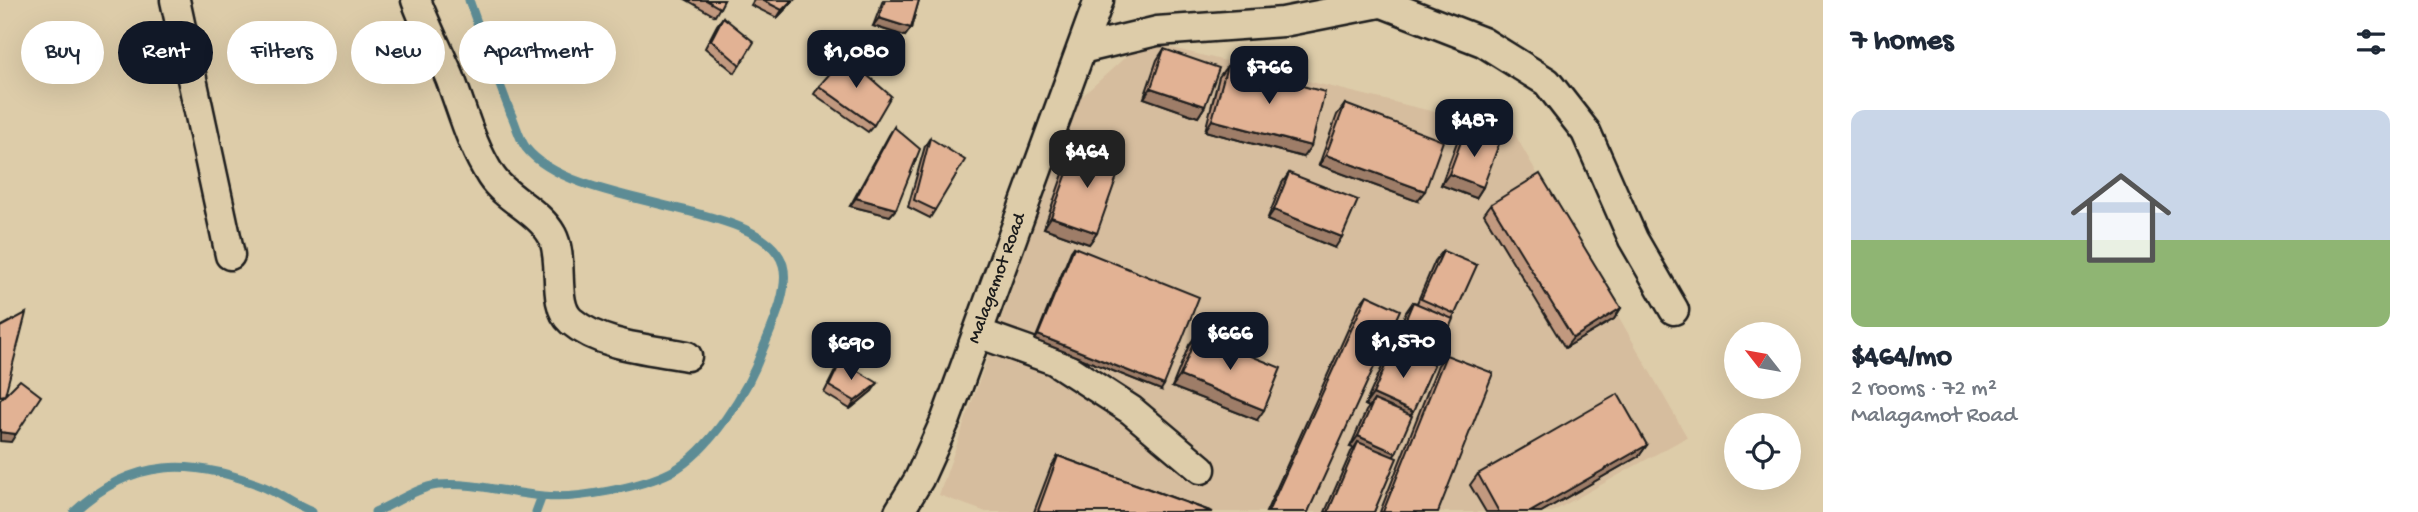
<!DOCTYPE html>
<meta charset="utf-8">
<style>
:root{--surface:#fff;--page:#f2f2f3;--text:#1f2937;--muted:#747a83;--line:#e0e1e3;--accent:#111827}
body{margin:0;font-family:"Gochi Hand",sans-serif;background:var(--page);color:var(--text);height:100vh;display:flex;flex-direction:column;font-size:26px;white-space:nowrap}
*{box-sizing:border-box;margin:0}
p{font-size:23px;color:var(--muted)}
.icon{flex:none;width:38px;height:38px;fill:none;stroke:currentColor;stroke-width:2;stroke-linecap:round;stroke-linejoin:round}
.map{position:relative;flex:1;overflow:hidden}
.side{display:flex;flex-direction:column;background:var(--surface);width:595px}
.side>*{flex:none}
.guide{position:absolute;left:21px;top:21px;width:665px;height:63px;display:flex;gap:14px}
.needle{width:46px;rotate:301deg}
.buttons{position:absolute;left:1724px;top:322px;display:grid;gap:14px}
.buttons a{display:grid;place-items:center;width:77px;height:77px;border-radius:50%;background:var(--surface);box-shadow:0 7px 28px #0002;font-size:35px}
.price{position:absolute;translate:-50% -60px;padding:0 16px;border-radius:14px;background:var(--accent);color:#fff;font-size:23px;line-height:46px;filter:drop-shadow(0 2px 4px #0008)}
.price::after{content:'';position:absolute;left:50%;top:42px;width:21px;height:16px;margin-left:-10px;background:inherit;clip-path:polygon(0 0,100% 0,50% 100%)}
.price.active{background:#222;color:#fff}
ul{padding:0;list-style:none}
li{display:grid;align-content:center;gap:14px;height:371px;padding:0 28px}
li+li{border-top:2px solid var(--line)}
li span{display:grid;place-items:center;height:217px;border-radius:14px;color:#555}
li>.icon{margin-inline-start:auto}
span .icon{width:126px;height:126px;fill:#fffc;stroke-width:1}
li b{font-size:30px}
h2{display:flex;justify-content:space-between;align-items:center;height:84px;padding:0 28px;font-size:30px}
.chip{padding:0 24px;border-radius:32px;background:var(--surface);box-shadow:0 7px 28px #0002;font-size:24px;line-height:63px}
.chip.active{background:var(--accent);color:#fff}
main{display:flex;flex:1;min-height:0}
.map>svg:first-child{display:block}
</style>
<main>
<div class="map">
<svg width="1823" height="512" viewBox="0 0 1823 512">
<rect width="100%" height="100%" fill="#ddcca9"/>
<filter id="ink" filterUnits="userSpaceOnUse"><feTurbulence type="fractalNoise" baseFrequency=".0143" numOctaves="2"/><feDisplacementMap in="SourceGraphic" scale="14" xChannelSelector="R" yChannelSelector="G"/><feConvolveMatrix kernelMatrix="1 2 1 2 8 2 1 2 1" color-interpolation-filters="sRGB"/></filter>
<g filter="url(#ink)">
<path fill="#d6bd9e" d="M1143,41L1513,131L1687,437L1552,512H986L939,495L1078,100Z"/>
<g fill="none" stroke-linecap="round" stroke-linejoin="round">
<path stroke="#5d8c95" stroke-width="9" d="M74,512C132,457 193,458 264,487C281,494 295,506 312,512
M375,512C394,504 418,487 438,485C474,482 507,493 543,496C576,500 641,487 671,472C709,452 748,391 762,351C771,329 790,289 783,265C765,200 576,211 526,148C519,139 516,124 511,114C496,76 482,38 469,0
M536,512L542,496"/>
<g stroke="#1c1c1c" stroke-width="33">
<g id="minor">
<path d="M175,0L230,255"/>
<path d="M416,0C426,27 439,52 450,78C463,112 471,145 491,176C506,199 538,210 552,235C565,259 551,304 571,321C601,346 649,349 687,356"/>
<path d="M1385,4L1483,42L1547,82L1586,132L1633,239L1674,310"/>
<path d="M1082,49L1157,31L1283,22L1395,0"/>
<path d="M978,333L1054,360L1131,410L1201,469"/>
<path id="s1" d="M899,512L919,479L946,419L1099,0"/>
</g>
</g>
<use href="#minor" stroke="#ddcca9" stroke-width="28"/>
</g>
<path fill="#c2997f" stroke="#1c1c1c" stroke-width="2" d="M687,0H724L715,16Z
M754,0H794L777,18L751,5Z
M883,0H919L911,28L905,36L873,26Z
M723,17L740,65L735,73L705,48L717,25Z
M1164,49L1205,106L1198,117L1144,98L1157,60Z
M1227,66L1303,157L1205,131L1219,77Z
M819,86L874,125L868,132L814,94Z
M1345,104L1417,201L1319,165L1337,115Z
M894,127L896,209L890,216L850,206L889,135Z
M1465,131L1483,187L1476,198L1441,185L1457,142Z
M930,138L935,210L930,218L908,207L925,146Z
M1077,146L1097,233L1089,244L1044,228L1069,157Z
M1289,173L1335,248L1267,220L1282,183Z
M1491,204L1621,308L1614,319L1565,348L1484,214Z
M1074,247L1161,390L1035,340L1071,251Z
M1443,251L1455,314L1452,319L1437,357L1431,364L1393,457L1374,512H1325L1351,452L1354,448L1350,447L1366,411L1369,407L1365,405L1386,358L1391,351L1389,350L1406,312L1413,302L1417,303L1435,261Z
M1367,295L1308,512H1266L1359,305Z
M1197,334L1257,420L1172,387L1189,345Z
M1446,355L1438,512H1380L1438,365Z
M841,361L872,391L850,409L824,393L836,369Z
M1647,445L1639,456L1541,512H1486L1470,485L1478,474Z
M1058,456L1213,512H1034L1051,467Z"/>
<path fill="#9e7d68" stroke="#1c1c1c" stroke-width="2" d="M792,0H794L777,18L782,10Z
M879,18L911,28L905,36L873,26Z
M1151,88L1205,106L1198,117L1144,98Z
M1212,120L1311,146L1303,157L1205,131Z
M1326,155L1425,191L1417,201L1319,165Z
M1449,174L1483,187L1476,198L1441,185Z
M856,198L896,209L890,216L850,206Z
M1274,210L1342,237L1335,248L1267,220Z
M1051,217L1097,233L1089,244L1044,228Z
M1621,308L1614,319L1565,348L1573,338Z
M1038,335L1164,385L1161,390L1035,340Z
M1397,340L1437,357L1429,368L1393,348L1391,351L1389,350Z
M1180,376L1264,410L1257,420L1172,387Z
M878,383L872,391L850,409L855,401Z
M1373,394L1413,412L1406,422L1374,400L1369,407L1365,405Z
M0,432L16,434L11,442L0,441Z
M1358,436L1396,453L1389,463L1358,442L1354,448L1350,447Z
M1647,445L1639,456L1541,512H1530Z"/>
<path fill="#e2b294" stroke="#1c1c1c" stroke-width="2" d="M706,0H724L720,8Z
M762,0H792L782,10Z
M885,0H919L911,28L879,18Z
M723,17L754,42L740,65L711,40Z
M1164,49L1219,68L1205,106L1151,88Z
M845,56L891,96L874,125L819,86Z
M1227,66L1325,92L1311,146L1212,120Z
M1345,104L1443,141L1425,191L1326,155Z
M894,127L920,149L896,209L856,198Z
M1465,131L1499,144L1483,187L1449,174Z
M930,138L965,160L935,210L914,200Z
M1077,146L1122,162L1097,233L1051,217Z
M1289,173L1358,200L1342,237L1274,210Z
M1540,174L1621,308L1573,338L1491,204Z
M1074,247L1199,297L1164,385L1038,335Z
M1443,251L1477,265L1455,314L1421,299Z
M1367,295L1400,310L1308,512H1268Z
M1413,302L1453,319L1437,357L1397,340Z
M26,313L5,395L0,396V327Z
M1197,334L1281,368L1264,410L1180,376Z
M1393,348L1434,365L1413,412L1373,394Z
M1446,355L1493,373L1438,512H1383Z
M841,361L878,383L855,401L829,386Z
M20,380L41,396L16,434L0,432V400Z
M1618,394L1647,445L1530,512H1499L1478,474Z
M1374,400L1412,416L1396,453L1358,436Z
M1358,442L1397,458L1374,512H1328Z
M1058,456L1212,512H1041L1038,511Z"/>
</g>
<g text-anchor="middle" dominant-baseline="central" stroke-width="5" stroke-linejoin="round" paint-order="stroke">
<g font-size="19" fill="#1c1c1c" stroke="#ddcca9">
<text stroke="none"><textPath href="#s1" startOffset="254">Malagamot Road</textPath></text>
</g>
</g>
</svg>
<div class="buttons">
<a><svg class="needle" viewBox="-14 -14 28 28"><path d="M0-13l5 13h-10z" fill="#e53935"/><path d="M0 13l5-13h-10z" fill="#747a83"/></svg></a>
<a><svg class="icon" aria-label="locate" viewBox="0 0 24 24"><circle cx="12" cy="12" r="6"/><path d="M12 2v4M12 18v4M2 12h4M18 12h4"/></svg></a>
</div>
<b class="price" style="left:856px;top:90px">$1,080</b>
<b class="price" style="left:1269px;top:106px">$766</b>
<b class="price" style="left:1474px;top:159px">$487</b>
<b class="price active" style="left:1087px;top:190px">$464</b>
<b class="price" style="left:1230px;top:372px">$666</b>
<b class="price" style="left:1403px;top:380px">$1,570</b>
<b class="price" style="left:851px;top:382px">$690</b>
<div class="guide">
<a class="chip">Buy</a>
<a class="chip active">Rent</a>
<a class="chip">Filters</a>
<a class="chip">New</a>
<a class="chip">Apartment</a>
</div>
</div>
<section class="side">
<h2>7 homes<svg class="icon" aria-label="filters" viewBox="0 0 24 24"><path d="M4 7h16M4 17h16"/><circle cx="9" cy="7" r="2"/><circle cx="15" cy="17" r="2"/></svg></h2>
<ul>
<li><span style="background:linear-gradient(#c9d6e8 60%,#8fb573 0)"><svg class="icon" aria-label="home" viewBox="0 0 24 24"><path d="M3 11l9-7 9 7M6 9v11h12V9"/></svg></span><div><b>$464/mo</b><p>2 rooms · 72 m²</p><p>Malagamot Road</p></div></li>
</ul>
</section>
</main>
